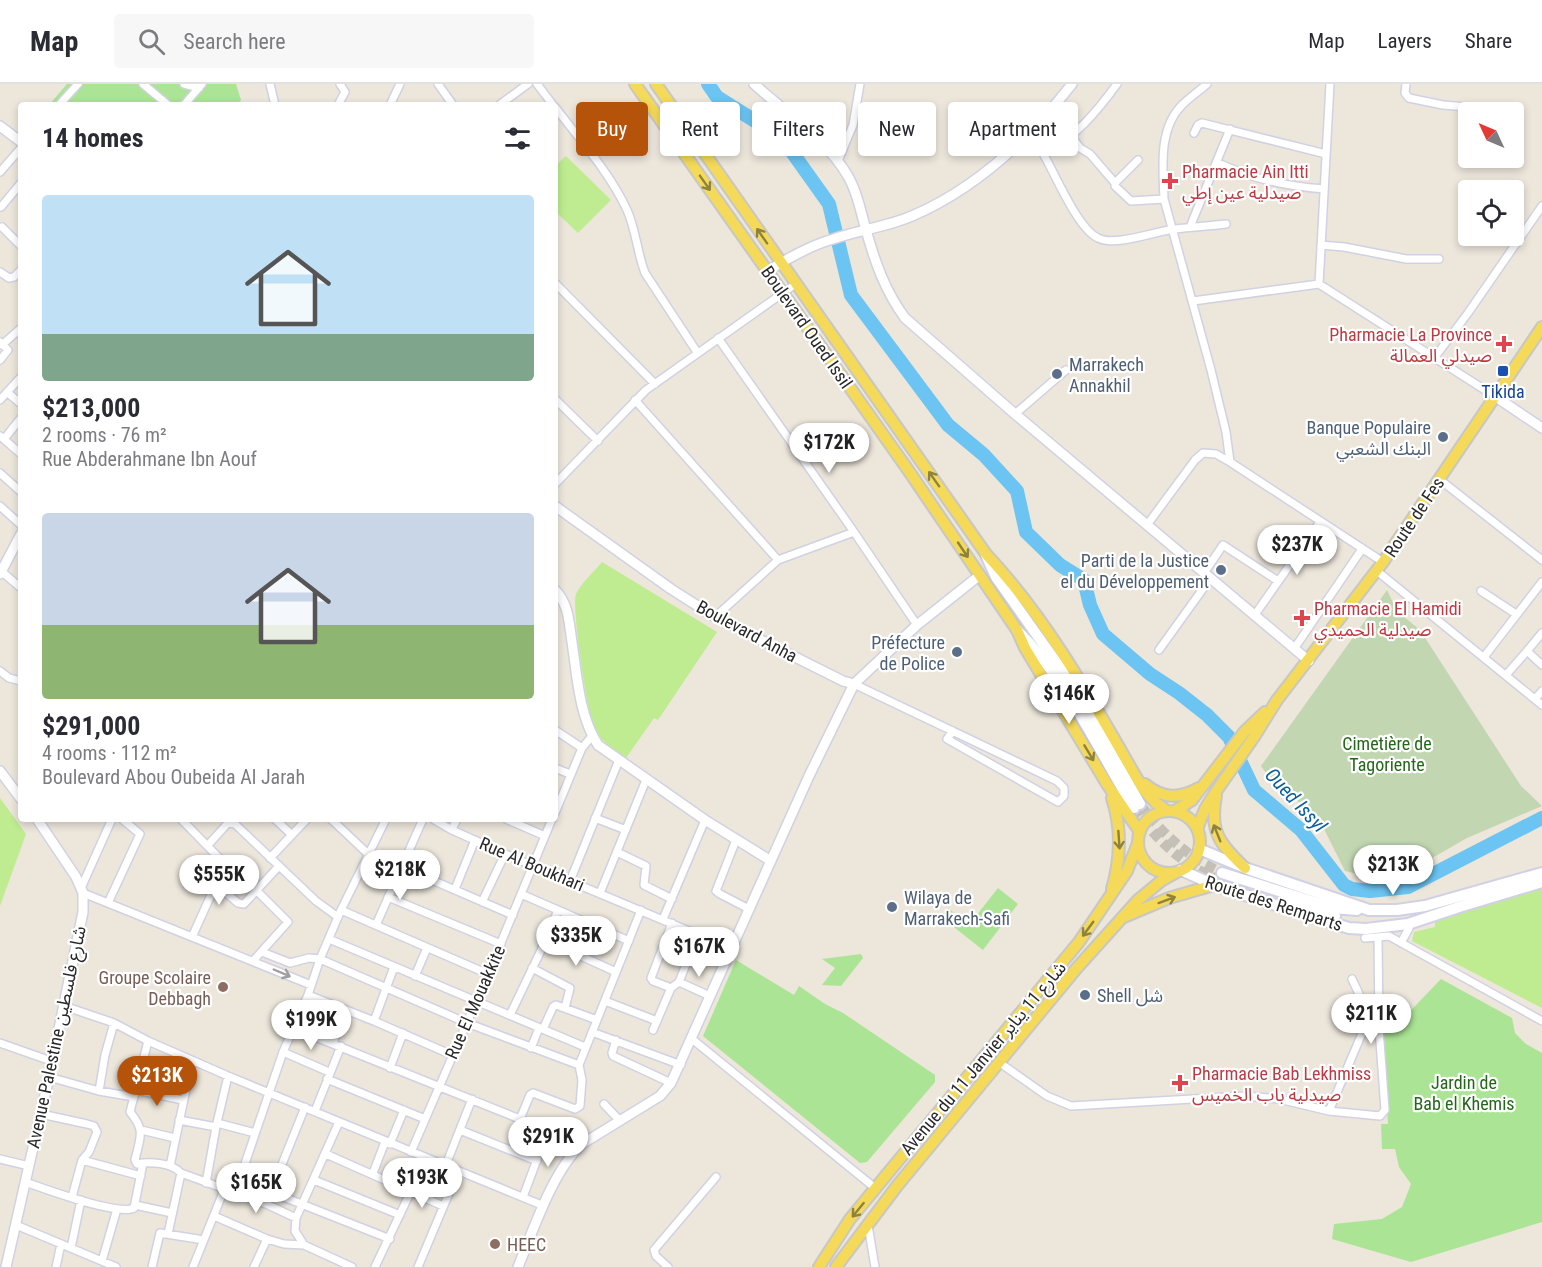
<!DOCTYPE html>
<meta charset="utf-8">
<style>
:root{--surface:#fff;--page:#f7f7f7;--text:#2b2b33;--muted:#7c7c81;--line:#e1e1e2;--accent:#b45309}
body{margin:0;font-family:"Roboto Condensed","Noto Sans Arabic",sans-serif;background:var(--page);color:var(--text);height:100vh;display:flex;flex-direction:column;font-size:22px;white-space:nowrap}
*{box-sizing:border-box;margin:0}
p{font-size:20px;color:var(--muted)}
.icon{flex:none;width:33px;height:33px;fill:none;stroke:currentColor;stroke-width:2;stroke-linecap:round;stroke-linejoin:round}
.map{position:relative;flex:1;overflow:hidden}
.drawer{position:absolute;left:18px;top:18px;width:540px;height:720px;display:flex;flex-direction:column;background:var(--surface);border-radius:6px;box-shadow:0 3px 9px #0003}
.drawer>*{flex:none}
.guide{position:absolute;left:576px;top:18px;width:570px;height:54px;display:flex;gap:12px}
.needle{width:39px;rotate:314deg}
.controls{position:absolute;left:1458px;top:18px;display:grid;gap:12px}
.controls a{display:grid;place-items:center;width:66px;height:66px;border-radius:6px;background:var(--surface);box-shadow:0 3px 9px #0003;font-size:30px}
.price{position:absolute;translate:-50% -51px;padding:0 14px;border-radius:21px;background:#fff;color:#222;font-size:20px;line-height:39px;filter:drop-shadow(0 2px 3px #0008)}
.price::after{content:'';position:absolute;left:50%;top:36px;width:18px;height:14px;margin-left:-9px;background:inherit;clip-path:polygon(0 0,100% 0,50% 100%)}
.price.on{background:var(--accent);color:#fff}
ul{padding:0;list-style:none}
li{display:grid;align-content:center;gap:12px;height:318px;padding:0 24px}
li span{display:grid;place-items:center;height:186px;border-radius:6px;color:#555}
li>.icon{margin-inline-start:auto}
span .icon{width:108px;height:108px;fill:#fffc;stroke-width:1}
li b{font-size:26px}
h2{display:flex;justify-content:space-between;align-items:center;height:72px;padding:0 24px;font-size:26px}
.chip{padding:0 21px;border-radius:6px;background:var(--surface);box-shadow:0 3px 9px #0003;font-size:21px;line-height:54px}
.chip.on{background:var(--accent);color:#fff}
header{display:flex;align-items:center;gap:36px;box-sizing:border-box;height:84px;padding:0 30px;background:var(--surface);border-bottom:2px solid var(--line)}
header strong{font-size:28px}
nav{display:flex;gap:33px;margin-inline-start:auto;font-size:21px}
.search{width:420px;height:54px;background:var(--page);display:flex;align-items:center;gap:15px;box-sizing:border-box;padding:0 21px;border-radius:6px;color:var(--muted);font-size:22px}
.map>svg:first-child{display:block}
</style>
<header>
<strong>Map</strong>
<div class="search"><svg class="icon" aria-label="search" viewBox="0 0 24 24"><circle cx="10" cy="10" r="6"/><path d="M15 15l6 6"/></svg>Search here</div>
<nav><a>Map</a><a>Layers</a><a>Share</a></nav>
</header>
<div class="map">
<svg width="1542" height="1183" viewBox="0 0 1542 1183">
<rect width="100%" height="100%" fill="#ece6db"/>
<path fill="#abe495" d="M67,0H236L241,16L237,21H49Z
M998,804L1018,820L983,866L941,833L948,824L969,841Z
M861,870L863,874L841,902L822,901L835,884L822,875Z
M736,876L794,911L799,902L825,920L843,929L935,991V998L867,1078L860,1079L703,952Z
M1441,895L1512,934L1515,949L1526,960L1542,969V1138L1411,1178L1332,1155L1334,1140L1382,1135L1402,1123L1411,1100L1399,1083L1395,1065H1382L1381,1040H1388L1382,943H1395Z"/>
<path fill="#c1d6b1" d="M1387,506L1397,527L1420,546L1521,702L1542,722L1467,754L1413,785L1371,793L1345,787L1321,739L1306,721L1281,710L1261,682Z"/>
<path fill="#bfec91" d="M566,72L611,116L578,149L555,127V82Z
M602,478L717,548L658,636L654,634L626,674C615,666 603,659 595,647C588,635 571,521 576,510C581,499 594,488 602,478Z
M0,714L26,750L0,822Z
M1542,803V924L1412,857L1414,848L1435,843V838Z"/>
<g fill="none" stroke-linecap="round" stroke-linejoin="round">
<path stroke="#6bc4f1" stroke-width="14" d="M708,0L717,13L782,54L829,120L851,211L948,341L984,371L1017,407L1026,448L1060,481L1084,496L1090,521L1103,550L1150,590L1179,609L1207,631L1229,653L1254,706L1301,746L1344,801L1352,805L1370,807L1408,803L1542,734"/>
<path stroke="#c5c0b7" stroke-width="10" stroke-dasharray="10 5" stroke-linecap="butt" d="M1140,720C1163,751 1187,772 1222,789
M1134,724C1156,755 1182,781 1218,795"/>
<g stroke="#d0d2e3" stroke-width="10">
<path id="minor" d="M143,0L168,21
M184,0L199,4
M270,0L275,21
M438,0L453,21
M537,0L553,21
M1207,0C1199,7 1190,13 1182,21C1158,45 1163,84 1164,115L1211,286L1226,348L1230,378
M1406,0L1405,9L1409,14L1443,21L1467,23
M59,21L78,0
M184,21L202,0
M338,21L345,8L340,0
M390,21L400,0
M499,21L528,0
M555,23C580,56 610,89 627,126C636,146 637,168 645,189L697,268
M1194,49L1198,41L1202,39L1326,70
M1030,50C1035,57 1041,65 1045,73C1056,92 1078,145 1098,154C1115,163 1156,147 1175,145C1192,143 1209,142 1226,140
M1072,53L1080,64L1090,70L1115,99
M1044,71C1075,53 1096,29 1117,0
M1138,76L1115,99V102L1131,117L1164,115
M838,77L853,41L860,0
M1218,79C1254,95 1284,102 1324,105
M0,88L21,64
M1,123L21,99
M2,143L21,162
M1190,143L1230,45
M1321,161L1344,163L1406,175H1439
M0,188L9,194L14,193L21,186
M555,199L655,300
M1319,200L1330,0
M1193,217L1319,200L1496,313
M718,254L854,448L917,541
M0,258L8,266L0,276
M2,261L21,244
M1435,273L1468,229L1542,122
M7,308L21,320
M555,315L598,357
M0,316L21,293
M635,316L778,476
M1015,330L1066,286
M0,352L21,370
M4,355L21,334
M0,389L21,408
M1439,395L1542,476
M555,400L646,306L797,199
M0,422L21,441
M1147,441L1195,376L1203,369L1216,370L1230,378L1383,478
M1,487L21,504
M1377,487L1542,621
M1204,489L1223,461L1278,497
M1481,507L1516,530
M1254,532L1320,438
M715,533L778,476L854,448
M1294,565L1362,465
M1159,566L1210,495
M1527,567L1542,549
M1484,573L1542,498
M0,587L9,594L21,597
M1506,591L1527,567L1542,581
M854,600L1057,697L1064,704V712L1058,718L947,655L953,647
M1535,615L1542,607
M555,646L582,664
M555,684L570,690
M555,729L582,664L592,652
M595,734L626,746
M181,735L222,777L221,789L192,853
M275,735L292,751
M331,735L367,769
M433,735L450,745L505,770L732,865
M506,735L545,752
M452,745L457,735
M736,756L716,807L720,810L749,825
M208,761L228,739L235,740L316,817L338,833
M617,768L646,782L644,801L672,815
M270,774L307,735
M402,783L513,831
M570,797L619,676
M216,800L238,819L244,820L279,782
M81,804L112,735
M455,805L475,756
M83,809L311,901
M600,809L646,696
M521,810L629,857
M388,813L501,860
M482,818L505,770
M108,819L140,750L122,735
M341,826L488,890
M663,835L705,736
M376,841L423,735
M1365,854L1389,852L1542,937
M329,855L585,963
M546,856L616,888
M1401,859L1409,844L1408,840
M262,868L290,879L309,874L320,875L467,939L579,981
M253,877L288,838L256,806
M532,884L570,904L565,924
M415,892L427,864
M679,898L710,912
M671,904L653,897L651,894L672,839
M308,911L374,937L452,971
M605,917L657,937
M64,922L114,939L148,957L228,992L544,1122
M510,931L546,856L558,826
M374,937L394,883
M293,944L582,1060
M543,945L553,923L556,921L597,936
M653,946L671,904L679,898L698,850
M592,948L681,981
M692,955L875,1104
M616,956L612,969L613,972L671,999
M148,957L130,1028C146,1047 140,1053 135,1076L137,1080C150,1077 172,1079 181,1089L266,1120L296,1134
M0,959L51,977
M333,959L345,926
M531,964L539,944
M283,968L329,988
M1000,979L1047,1012L1071,1022L1245,1012L1279,1015L1329,1027L1380,1032L1385,1026L1379,944L1378,853
M390,984L403,949
M49,993L99,1007L134,1013
M327,995L425,1035
M136,1006L183,1016
M99,1007L105,971L114,939
M604,1020L620,1037
M315,1027L341,962
M1329,1027L1363,947C1369,927 1360,912 1352,895
M41,1030L87,1040L94,1042L97,1048L89,1068L82,1076L72,1113
M520,1035L530,1011L533,1009L575,1025L580,1022L582,996L579,981L641,826
M179,1036L216,1043
M217,1039L255,1049
M141,1046L175,1054
M460,1046L537,1077
M390,1060L404,1026
M411,1068L488,890L552,735
M326,1070L443,1122
M0,1075L29,1082
M82,1076L141,1092
M170,1082L192,977
M445,1083L472,1015
M373,1089L385,1058
M314,1096L400,1131
M25,1098C45,1105 118,1132 134,1124L143,1079
M206,1099L216,1043L228,992
M271,1108L390,1155
M235,1109L283,968L308,911L320,875L341,826L386,735
M523,1113L548,1046
M266,1120L305,1023
M135,1121L172,1129
M214,1132L267,1155L284,1160L304,1161L352,1183
M16,1141L116,1183
M868,1141L875,1183
M168,1150L181,1089
M304,1161L295,1147L296,1134L339,1038
M71,1164L81,1116
M102,1177L117,1125
M56,1183L61,1160
M152,1183L160,1149L204,1156
M193,1183L224,1106
M254,1183L267,1155
M375,1183L411,1107
M418,1183L458,1088
M668,1183L656,1172L654,1166L716,1093"/>
</g>
<g stroke="#d0d2e3" stroke-width="12">
<path id="tertiary" d="M754,0C787,30 827,55 849,94C858,110 861,129 866,146C875,178 885,207 905,234L1015,330L1309,577
M0,42L21,58
M768,187C788,174 809,162 833,155C859,146 886,143 912,132C977,104 1029,55 1072,0
M1496,313L1542,344
M555,422L671,505L715,533L843,597L854,600
M0,490L21,450
M555,506C569,520 569,539 572,558C577,591 579,632 598,661L705,736L771,777
M0,687L21,715
M6,1183L49,993L83,828V809L76,793L37,735
M518,1183C533,1147 553,1086 582,1060L660,1012L671,999L809,692L854,600L917,541L980,491"/>
</g>
<g stroke="#d0d2e3" stroke-width="14">
<path id="secondary" d="M986,471L996,493L1073,602L1140,720
M1017,546C1068,597 1097,664 1134,724
M1199,765L1245,784L1369,826H1397L1425,822L1542,789
M1181,786L1214,801L1322,836L1349,844L1366,845L1408,840L1459,823L1542,798
M1222,789L1333,824L1357,826
M1289,818L1335,832"/>
</g>
<g stroke="#c7c7c7" stroke-width="14">
<path id="primary" d="M635,0L906,383L1017,546L1025,564L1107,700L1140,748
M656,0L986,470C1051,539 1096,624 1143,705L1156,719L1167,727
M1145,700C1163,715 1179,715 1199,704
M1216,712C1209,748 1220,760 1245,784
M1112,714C1122,745 1121,774 1112,805
M1175,727L1192,716L1245,647L1265,628
M1138 758a31 31 0 1 1 62 0a31 31 0 1 1-62 0Z
M1197,745L1205,725L1217,706L1254,653L1277,616L1383,478L1542,243
M1124,833L1169,814L1214,801
M819,1183L850,1135L1079,858L1127,787L1138,759
M836,1183L897,1102L1076,885L1138,816L1161,797L1177,788"/>
</g>
<use href="#minor" stroke="#fff" stroke-width="7"/>
<use href="#tertiary" stroke="#fff" stroke-width="9"/>
<use href="#secondary" stroke="#fff" stroke-width="10"/>
<use href="#primary" stroke="#f4da58" stroke-width="10"/>
</g>
<defs><path id="oneway-shaft" d="M-6 0H5M1.5-3L5.5 0L1.5 3" fill="none" stroke-width="1.6" stroke-linecap="round" stroke-linejoin="round" transform="scale(1.5)"/></defs>
<g stroke="#8e8240">
<use href="#oneway-shaft" transform="translate(705 99) rotate(55)"/>
<use href="#oneway-shaft" transform="translate(762 152) rotate(-125)"/>
<use href="#oneway-shaft" transform="translate(934 395) rotate(-125)"/>
<use href="#oneway-shaft" transform="translate(963 466) rotate(56)"/>
<use href="#oneway-shaft" transform="translate(1089 669) rotate(59)"/>
<use href="#oneway-shaft" transform="translate(1217 749) rotate(-112)"/>
<use href="#oneway-shaft" transform="translate(1119 756) rotate(86)"/>
<use href="#oneway-shaft" transform="translate(1167 816) rotate(-20)"/>
<use href="#oneway-shaft" transform="translate(1088 845) rotate(126)"/>
<use href="#oneway-shaft" transform="translate(858 1126) rotate(129)"/>
</g>
<use stroke="#9f9f9f" href="#oneway-shaft" transform="translate(282 889) rotate(23)"/>
<g fill="#e0444e" stroke="#fff" stroke-width="2">
<path d="M1167 88h6v6h6v6h-6v6h-6v-6h-6v-6h6z"/>
<path d="M1501 251h6v6h6v6h-6v6h-6v-6h-6v-6h6z"/>
<path d="M1299 525h6v6h6v6h-6v6h-6v-6h-6v-6h6z"/>
<path d="M1177 990h6v6h6v6h-6v6h-6v-6h-6v-6h6z"/>
</g>
<rect fill="#1a4fb4" stroke="#fff" stroke-width="2" x="1497" y="281" width="12" height="12" rx="3"/>
<g fill="#5c6f8a" stroke="#fff" stroke-width="2">
<circle cx="1057" cy="290" r="6"/>
<circle cx="1443" cy="353" r="6"/>
<circle cx="1221" cy="486" r="6"/>
<circle cx="957" cy="568" r="6"/>
<circle cx="892" cy="823" r="6"/>
<circle cx="1085" cy="911" r="6"/>
</g>
<g fill="#8d6e63" stroke="#fff" stroke-width="2">
<circle cx="223" cy="903" r="6"/>
<circle cx="495" cy="1160" r="6"/>
</g>
<g text-anchor="middle" dominant-baseline="central" stroke-width="4.5" stroke-linejoin="round" paint-order="stroke">
<g font-size="18" fill="#be3a42" stroke="#fff" text-anchor="start">
<text x="1182" y="87">Pharmacie Ain Itti<tspan x="1182" dy="21">صيدلية عين إطي</tspan></text>
<text x="1492" y="250" text-anchor="end">Pharmacie La Province<tspan x="1492" dy="21">صيدلي العمالة</tspan></text>
<text x="1314" y="524">Pharmacie El Hamidi<tspan x="1314" dy="21">صيدلية الحميدي</tspan></text>
<text x="1192" y="989">Pharmacie Bab Lekhmiss<tspan x="1192" dy="21">صيدلية باب الخميس</tspan></text>
</g>
<g font-size="18" fill="#292929" stroke="#fff">
<text transform="translate(807 243) rotate(55)">Boulevard Oued Issil</text>
<text transform="translate(1414 433) rotate(-56)">Route de Fes</text>
<text transform="translate(747 547) rotate(28)">Boulevard Anha</text>
<text transform="translate(532 780) rotate(23)">Rue Al Boukhari</text>
<text transform="translate(1274 819) rotate(18)">Route des Remparts</text>
<text transform="translate(475 918) rotate(-66)">Rue El Mouakkite</text>
<text transform="translate(56 953) rotate(-78)">Avenue Palestine شارع فلسطين</text>
<text transform="translate(983 974) rotate(-50)">Avenue du 11 Janvier شارع 11 يناير</text>
</g>
<g font-size="18" fill="#4e5e75" stroke="#fff" text-anchor="start">
<text x="1069" y="280">Marrakech<tspan x="1069" dy="21">Annakhil</tspan></text>
<text x="1431" y="343" text-anchor="end">Banque Populaire<tspan x="1431" dy="21">البنك الشعبي</tspan></text>
<text x="1209" y="476" text-anchor="end">Parti de la Justice<tspan x="1209" dy="21">el du Développement</tspan></text>
<text x="945" y="558" text-anchor="end">Préfecture<tspan x="945" dy="21">de Police</tspan></text>
<text x="904" y="813">Wilaya de<tspan x="904" dy="21">Marrakech-Safi</tspan></text>
<text x="1097" y="911">Shell شل</text>
</g>
<g font-size="18" fill="#164399" stroke="#fff">
<text x="1503" y="307">Tikida</text>
</g>
<g font-size="18" fill="#236818" stroke="#fff">
<text x="1387" y="659">Cimetière de<tspan x="1387" dy="21">Tagoriente</tspan></text>
<text x="1464" y="998">Jardin de<tspan x="1464" dy="21">Bab el Khemis</tspan></text>
</g>
<g font-size="18" fill="#785e54" stroke="#fff" text-anchor="end">
<text x="211" y="893">Groupe Scolaire<tspan x="211" dy="21">Debbagh</tspan></text>
<text x="507" y="1160" text-anchor="start">HEEC</text>
</g>
<g font-size="20" font-style="italic" fill="#0a609d" stroke="#fff">
<text transform="translate(1296 716) rotate(47)">Oued Issyl</text>
</g>
</g>
</svg>
<div class="controls">
<a><svg class="needle" viewBox="-14 -14 28 28"><path d="M0-13l5 13h-10z" fill="#e53935"/><path d="M0 13l5-13h-10z" fill="#7c7c81"/></svg></a>
<a><svg class="icon" aria-label="locate" viewBox="0 0 24 24"><circle cx="12" cy="12" r="6"/><path d="M12 2v4M12 18v4M2 12h4M18 12h4"/></svg></a>
</div>
<b class="price" style="left:829px;top:390px">$172K</b>
<b class="price" style="left:1297px;top:492px">$237K</b>
<b class="price" style="left:1069px;top:641px">$146K</b>
<b class="price" style="left:1393px;top:812px">$213K</b>
<b class="price" style="left:400px;top:817px">$218K</b>
<b class="price" style="left:219px;top:822px">$555K</b>
<b class="price" style="left:576px;top:883px">$335K</b>
<b class="price" style="left:699px;top:894px">$167K</b>
<b class="price" style="left:1371px;top:961px">$211K</b>
<b class="price" style="left:311px;top:967px">$199K</b>
<b class="price on" style="left:157px;top:1023px">$213K</b>
<b class="price" style="left:548px;top:1084px">$291K</b>
<b class="price" style="left:422px;top:1125px">$193K</b>
<b class="price" style="left:256px;top:1130px">$165K</b>
<div class="guide">
<a class="chip on">Buy</a>
<a class="chip">Rent</a>
<a class="chip">Filters</a>
<a class="chip">New</a>
<a class="chip">Apartment</a>
</div>
<section class="drawer">
<h2>14 homes<svg class="icon" aria-label="filters" viewBox="0 0 24 24"><path d="M4 7h16M4 17h16"/><circle cx="9" cy="7" r="2"/><circle cx="15" cy="17" r="2"/></svg></h2>
<ul>
<li><span style="background:linear-gradient(#bfe0f5 75%,#7fa58c 0)"><svg class="icon" aria-label="home" viewBox="0 0 24 24"><path d="M3 11l9-7 9 7M6 9v11h12V9"/></svg></span><div><b>$213,000</b><p>2 rooms · 76 m²</p><p>Rue Abderahmane Ibn Aouf</p></div></li>
<li><span style="background:linear-gradient(#c9d6e8 60%,#8fb573 0)"><svg class="icon" aria-label="home" viewBox="0 0 24 24"><path d="M3 11l9-7 9 7M6 9v11h12V9"/></svg></span><div><b>$291,000</b><p>4 rooms · 112 m²</p><p>Boulevard Abou Oubeida Al Jarah</p></div></li>
</ul>
</section>
</div>
